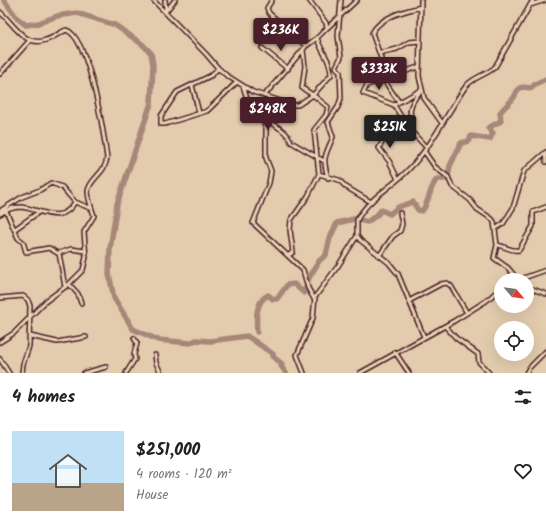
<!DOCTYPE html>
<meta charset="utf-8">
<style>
:root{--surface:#fff;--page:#f2f2f2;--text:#222;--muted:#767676;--line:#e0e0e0;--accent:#4a1f2b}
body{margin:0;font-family:Kalam,sans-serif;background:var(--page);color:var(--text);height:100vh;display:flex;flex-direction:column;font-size:15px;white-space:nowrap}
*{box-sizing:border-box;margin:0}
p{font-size:13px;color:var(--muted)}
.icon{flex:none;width:22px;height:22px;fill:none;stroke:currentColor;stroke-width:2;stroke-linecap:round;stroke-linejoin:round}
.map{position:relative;height:373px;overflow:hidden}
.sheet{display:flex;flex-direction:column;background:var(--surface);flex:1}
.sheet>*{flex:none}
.needle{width:26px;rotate:119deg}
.fabs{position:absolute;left:494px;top:273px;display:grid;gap:8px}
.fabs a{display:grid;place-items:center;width:40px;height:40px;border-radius:50%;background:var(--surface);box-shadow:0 4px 16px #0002;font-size:20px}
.price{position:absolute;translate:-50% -34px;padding:0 9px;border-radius:4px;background:var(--accent);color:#fff;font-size:13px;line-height:26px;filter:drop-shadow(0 1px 2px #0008)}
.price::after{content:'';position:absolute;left:50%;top:24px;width:12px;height:9px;margin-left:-6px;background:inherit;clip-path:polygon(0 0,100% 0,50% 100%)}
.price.current{background:#222;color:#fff}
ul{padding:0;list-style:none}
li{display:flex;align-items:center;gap:12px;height:100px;padding:0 12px}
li+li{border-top:1px solid var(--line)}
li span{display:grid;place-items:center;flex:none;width:112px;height:80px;border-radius:0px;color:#555}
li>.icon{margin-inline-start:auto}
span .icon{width:48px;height:48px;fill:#fffc;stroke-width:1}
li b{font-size:17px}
h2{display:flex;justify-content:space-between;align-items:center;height:48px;padding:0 12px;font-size:17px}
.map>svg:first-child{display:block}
</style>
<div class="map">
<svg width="546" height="373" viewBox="0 0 546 373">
<rect width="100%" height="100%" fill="#e3ccad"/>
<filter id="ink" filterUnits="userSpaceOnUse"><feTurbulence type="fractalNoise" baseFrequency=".025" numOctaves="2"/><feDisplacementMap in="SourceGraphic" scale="8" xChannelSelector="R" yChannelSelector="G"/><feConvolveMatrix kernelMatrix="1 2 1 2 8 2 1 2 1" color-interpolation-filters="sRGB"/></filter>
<g filter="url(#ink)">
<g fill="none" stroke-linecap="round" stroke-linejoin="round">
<path stroke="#a68779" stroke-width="5.5" d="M4,0L17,18L26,25L39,23L57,16L77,13L115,25L142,44L151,53L153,65L151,103L117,204L110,249L109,274L114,298L133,329L158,340L190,343L196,340L210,341L247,336L273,354L272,356L282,364L281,366L286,373
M360,220L367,222L377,215L381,210L390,214L398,207L413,202L418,210L422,211C430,201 429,188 437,179H445L448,177L450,166L461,143L469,141L471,136L490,139L493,133L488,128L501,121L500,113C503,108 507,105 511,101C521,91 512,85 532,88L535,84L546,79
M257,332C256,319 255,302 268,295L273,299H277L287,285L294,284L304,293L309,278L319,261L326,255L330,238L337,223L354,219"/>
<g stroke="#4a1f2b" stroke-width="6">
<path id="minor" d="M153,0L206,54L218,68L226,75L253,92L293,105H298L313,95L331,75C331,60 321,52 317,38
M165,0L166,11
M272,0L267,8L269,13L306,46
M421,0L419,76L424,98L442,123
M530,5L546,0
M166,11L175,0
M0,12C13,23 25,48 46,40C53,38 59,33 66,30C89,36 104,135 107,158C105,174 90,178 88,191C88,200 92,208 94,216L84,232L86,257L83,270L69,284L46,301L14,333L0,342
M327,28L357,0
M262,48L288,69
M303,50L305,66L302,88L313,95
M379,53L397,49L409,42L420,41
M418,67L367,85L363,93L394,105L421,90
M218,68L212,75L177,92L161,116V124H165L207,111L237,82
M0,74L30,40
M192,85L199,113
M243,86L251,111L254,114C265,121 287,128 291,142L324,161
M264,96L306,46L317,38L327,28L326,23L309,0
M399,102L383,79L380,68L381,58L372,33C380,17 404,11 421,7
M394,105L408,128L426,147
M262,120L266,128V158L271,171L269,183L253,223L303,270L308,288L314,299
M408,128L412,119C407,109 414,98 422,90
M424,151L435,167L448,177L452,186L470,200L477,209L492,219L494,222L497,245L494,258L508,268L518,280
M545,153L546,162
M319,174L339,180L346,187L371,202
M328,178C322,156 325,157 333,137L328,122L338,107L341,98L340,72L336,67L341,57L338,36L341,0
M398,179L389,161L379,148L392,125L403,120
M3,209L7,213L18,238L23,242L26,252L49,248L59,254
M0,211L22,197L40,190L51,183L62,187L75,202L90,208
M0,214C6,210 13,207 21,207C41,209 61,226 75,202
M15,229L39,212
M495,229L503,224L513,208L524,171L546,152
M497,245C505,246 512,252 519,250L533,226V212L546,207
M289,255L293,252L290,230L291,220L308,196L319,174L314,130L326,115L328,107L313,95
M379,256L393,236L400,231L402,224L400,213
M518,280L546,270
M69,284L78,294L81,303
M65,287L59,253L71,249L85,251
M527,287L546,294
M0,298L23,296L28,300L30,306L29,346L23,364L22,373
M409,301L441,284L447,283L451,286L467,313
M445,326L456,338L478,354L479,362L489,373
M30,336L57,342L86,337
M424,337L398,274L389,263L360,240L357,236V220C369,197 393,187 409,169C432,146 447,113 466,86C475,76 487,75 495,67L533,0
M395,352L409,373
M155,355L156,363L161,373
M0,359L9,373
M84,373L106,367
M126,373L135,359L134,354L137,343L134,338
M304,373L297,355L313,318L315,297L338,266L357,236
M360,373L454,321L486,301L501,288
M526,373L529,368L546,351"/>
</g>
<use href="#minor" stroke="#e9d3b2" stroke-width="3"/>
</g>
</g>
</svg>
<div class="fabs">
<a><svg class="needle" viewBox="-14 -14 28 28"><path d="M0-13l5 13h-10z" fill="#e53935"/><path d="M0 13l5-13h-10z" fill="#767676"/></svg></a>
<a><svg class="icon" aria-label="locate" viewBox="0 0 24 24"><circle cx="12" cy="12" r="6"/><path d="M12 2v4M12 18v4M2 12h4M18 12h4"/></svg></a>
</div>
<b class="price" style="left:281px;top:52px">$236K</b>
<b class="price" style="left:379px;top:91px">$333K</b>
<b class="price" style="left:268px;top:131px">$248K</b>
<b class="price current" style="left:390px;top:149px">$251K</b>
</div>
<section class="sheet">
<h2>4 homes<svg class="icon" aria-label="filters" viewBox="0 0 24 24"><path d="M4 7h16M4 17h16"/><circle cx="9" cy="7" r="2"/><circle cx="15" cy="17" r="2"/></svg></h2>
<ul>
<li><span style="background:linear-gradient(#bfe0f5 65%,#b9a48a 0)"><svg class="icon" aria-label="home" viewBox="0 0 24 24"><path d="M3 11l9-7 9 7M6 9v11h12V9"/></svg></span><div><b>$251,000</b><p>4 rooms · 120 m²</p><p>House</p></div><svg class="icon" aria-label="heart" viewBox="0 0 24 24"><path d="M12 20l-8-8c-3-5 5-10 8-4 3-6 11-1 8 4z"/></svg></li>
</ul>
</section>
